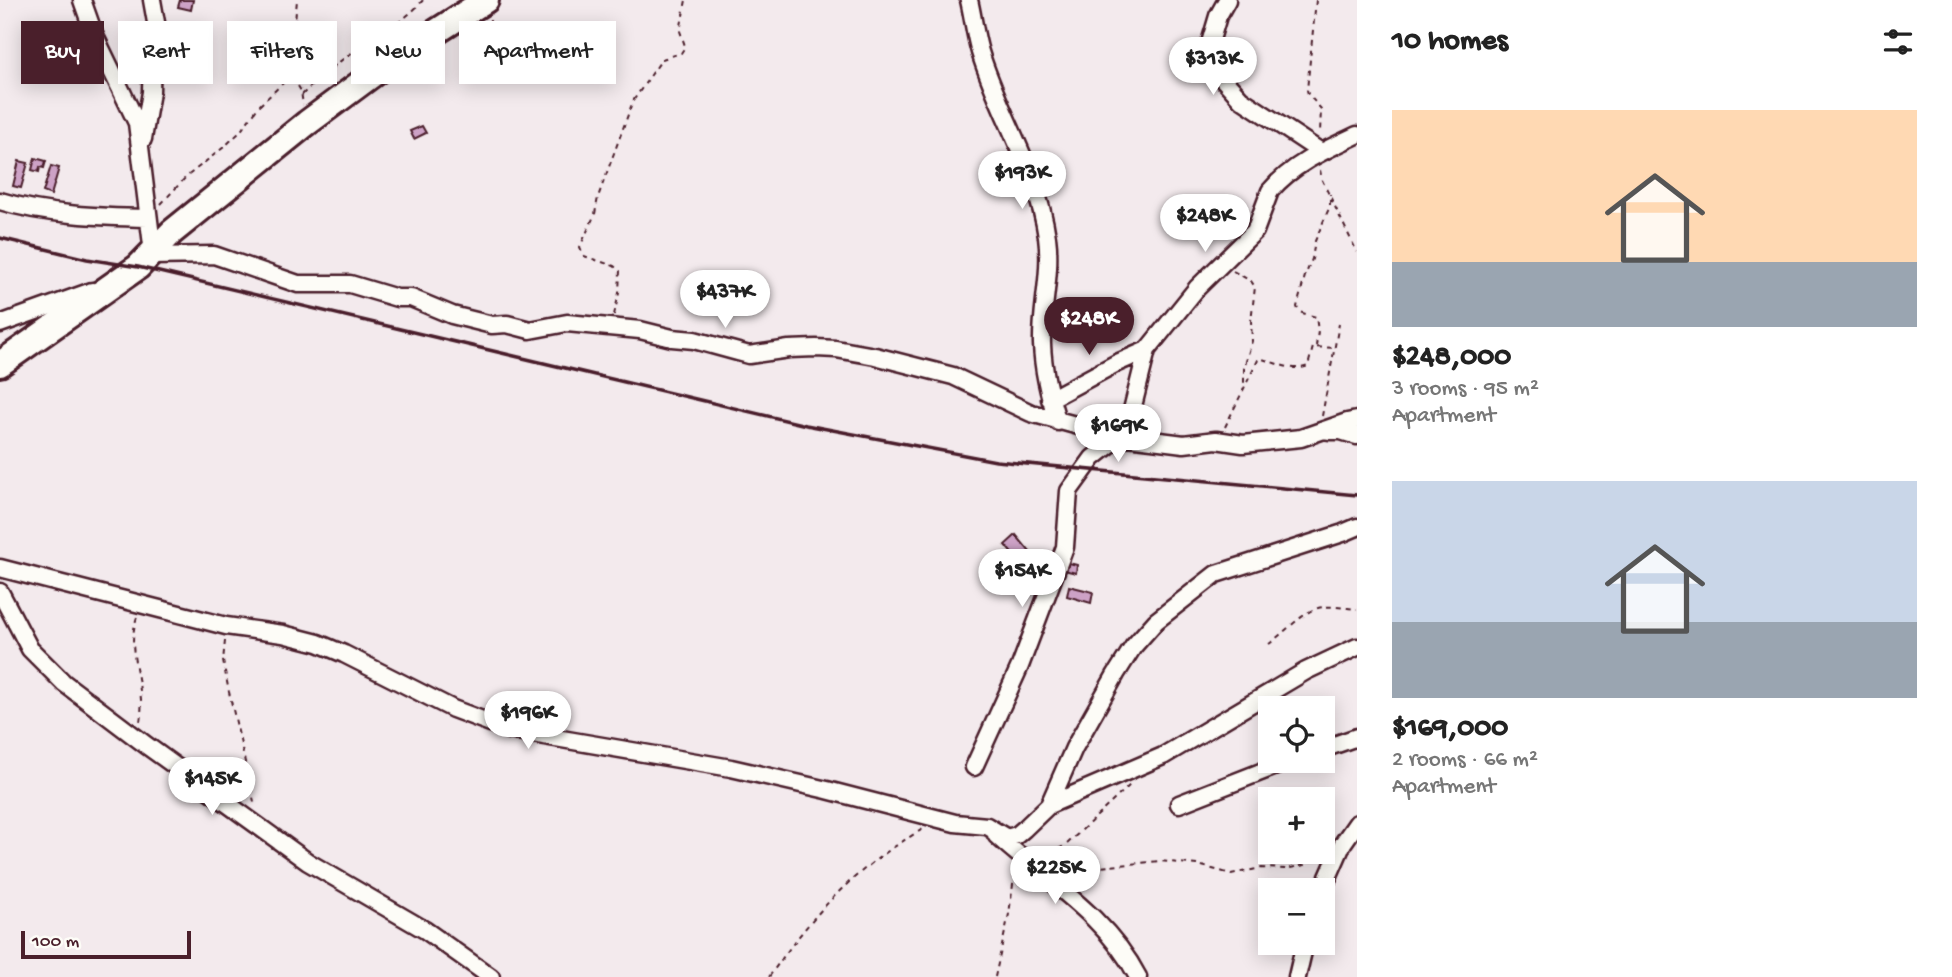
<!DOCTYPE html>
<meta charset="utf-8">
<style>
:root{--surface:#fff;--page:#f2f2f2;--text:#222;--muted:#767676;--accent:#4a1f2b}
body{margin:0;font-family:"Gochi Hand",sans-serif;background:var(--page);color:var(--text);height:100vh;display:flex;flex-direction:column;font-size:26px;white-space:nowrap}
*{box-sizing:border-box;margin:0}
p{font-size:23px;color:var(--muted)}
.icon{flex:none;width:38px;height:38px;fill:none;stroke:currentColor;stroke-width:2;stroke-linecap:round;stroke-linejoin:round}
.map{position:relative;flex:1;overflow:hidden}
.details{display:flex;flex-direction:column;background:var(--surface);width:595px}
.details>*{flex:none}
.banner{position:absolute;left:21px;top:21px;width:665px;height:63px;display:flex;gap:14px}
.buttons{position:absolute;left:1258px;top:696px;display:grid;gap:14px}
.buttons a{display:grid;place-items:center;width:77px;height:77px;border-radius:0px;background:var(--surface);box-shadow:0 4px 18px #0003;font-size:35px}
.scale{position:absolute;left:21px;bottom:18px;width:170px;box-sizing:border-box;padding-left:7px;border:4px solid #4a1f2b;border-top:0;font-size:19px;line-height:24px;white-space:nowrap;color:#4a1f2b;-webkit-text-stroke:5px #fdfcf7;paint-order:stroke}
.price{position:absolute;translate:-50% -60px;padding:0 16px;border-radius:24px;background:#fff;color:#222;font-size:23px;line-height:46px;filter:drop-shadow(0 2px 4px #0008)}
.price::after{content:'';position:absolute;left:50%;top:42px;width:21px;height:16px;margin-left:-10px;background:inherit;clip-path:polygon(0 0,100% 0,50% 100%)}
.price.selected{background:var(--accent);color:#fff}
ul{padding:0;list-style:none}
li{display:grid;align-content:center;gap:14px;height:371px;padding:0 35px}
li span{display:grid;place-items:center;height:217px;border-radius:0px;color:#555}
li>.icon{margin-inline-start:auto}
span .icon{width:126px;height:126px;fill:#fffc;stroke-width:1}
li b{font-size:30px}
h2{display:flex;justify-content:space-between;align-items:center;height:84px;padding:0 35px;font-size:30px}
.tag{padding:0 24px;border-radius:0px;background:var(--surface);box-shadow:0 4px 18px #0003;font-size:24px;line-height:63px}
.tag.selected{background:var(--accent);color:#fff}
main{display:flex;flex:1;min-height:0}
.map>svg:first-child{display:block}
</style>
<main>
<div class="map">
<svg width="1357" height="977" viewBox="0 0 1357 977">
<rect width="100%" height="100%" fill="#f3eaed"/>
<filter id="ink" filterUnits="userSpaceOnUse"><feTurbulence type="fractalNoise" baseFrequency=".0143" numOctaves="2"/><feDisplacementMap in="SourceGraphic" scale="14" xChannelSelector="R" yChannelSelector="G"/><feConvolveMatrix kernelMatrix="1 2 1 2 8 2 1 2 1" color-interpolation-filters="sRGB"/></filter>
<g filter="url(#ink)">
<path fill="#cda2c6" stroke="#4a1f2b" stroke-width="2" d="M180,0H193L191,10L178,7Z
M492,62L496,69L483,78L479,71Z
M422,126L426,133L414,139L410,131Z
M35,158L46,161L44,168L40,167L39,172L32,170Z
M19,161L28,163L21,188L13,186Z
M51,166L59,168L51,195L43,192Z
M1016,535L1030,552L1019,562L1005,545Z
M1065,562L1077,565L1076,573L1064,570Z
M1069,586L1093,592L1091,603L1067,596Z"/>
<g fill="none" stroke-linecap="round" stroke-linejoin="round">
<g stroke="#4a1f2b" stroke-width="21">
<path id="minor" d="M82,0L94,34L137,123L153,253
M969,0C973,17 975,35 980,52C999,114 1038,172 1047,237C1052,273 1041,308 1042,344C1043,371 1049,396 1058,422
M1227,0L1218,16L1210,43L1207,60L1208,67L1222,78L1241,99L1321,152
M143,139L151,92L152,47L157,28L152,0
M0,201C46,215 100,217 148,218
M150,256L214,255L298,284H350L397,298H411L452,315L492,325L507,324L530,330L567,323L640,330L672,338L694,340L749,355L789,349L816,348L836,349L875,356L953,376L1031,413L1112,435L1184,444L1216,440L1243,444L1301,438L1347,422L1357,420
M0,324L92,291
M1050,399L1117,363L1147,350
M1329,431H1341L1357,436
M0,568L226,626L283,634L318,643L344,654L453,709L509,730L731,768L827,790L955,823L987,826L1007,838L1017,835L1024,829L1049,805L1074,748L1116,674L1133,647L1156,621L1216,574L1343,533L1357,527
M0,592L30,649L64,683L146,745L308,862L425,930L491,977
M1323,749L1357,737
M974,767L1020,666L1065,547L1069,491L1093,458L1121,436L1130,418L1147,350L1197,288L1255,231L1270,191C1293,164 1325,150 1357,135
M1179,804L1289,761
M1049,805L1163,756L1306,671L1357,647
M996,835C1045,880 1106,915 1138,977
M1322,891L1343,843L1357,823
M1297,977L1305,943"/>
</g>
<g stroke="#4a1f2b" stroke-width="30">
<path id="highway" d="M0,364L138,267L172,232L307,123L392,60L486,0"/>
</g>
<path stroke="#4a1f2b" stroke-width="2" stroke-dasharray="5 5" stroke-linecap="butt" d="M1316,0L1307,90L1308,94L1321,109L1320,133
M487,54L490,19
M293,57L294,79L301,91L303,105
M302,95C322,74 347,55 371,40C391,27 408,18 423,0
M1320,170L1322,180L1357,252
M161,204L186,177L224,147L240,132L259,106L283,83L292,54L297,0
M1233,271L1251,281L1255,287L1251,321L1252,341L1244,368V388
M614,315L619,293L620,271L614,266L584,256L580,247L595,214L598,197L633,101L662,59L681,53L683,50L685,46L680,31L686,0
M1316,346L1318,331L1316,317L1299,312L1297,307L1305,276L1312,259L1315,241L1330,206V194
M1322,416L1339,324
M1225,427L1258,360L1262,359C1277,363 1293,372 1308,366L1313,347L1336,348
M137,617C127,646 139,671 141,700C142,707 141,715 140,722
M225,641L223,661L229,692L255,806
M1269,644C1282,634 1305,611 1318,608C1331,605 1344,608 1357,609
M1039,853L1057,850L1067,844L1130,785
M1045,853L1090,868L1159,861L1198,865L1231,874L1262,868L1286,869L1305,865L1323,854
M769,977C813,913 855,868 923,829
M995,977L1009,914L1015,870"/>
<use href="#minor" stroke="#fdfcf7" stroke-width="16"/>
<use href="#highway" stroke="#fdfcf7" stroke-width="24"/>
<path stroke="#4a1f2b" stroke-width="3.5" d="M0,238L87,259L138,267L806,425L996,461L1357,495"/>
</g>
</g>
</svg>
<div class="buttons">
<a><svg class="icon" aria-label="locate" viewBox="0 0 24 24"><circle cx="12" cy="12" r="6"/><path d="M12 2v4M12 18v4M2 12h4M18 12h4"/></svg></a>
<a>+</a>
<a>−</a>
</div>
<div class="scale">100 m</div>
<b class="price" style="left:1213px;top:97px">$313K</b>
<b class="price" style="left:1022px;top:211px">$193K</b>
<b class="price" style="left:1205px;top:254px">$248K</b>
<b class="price" style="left:725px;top:330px">$437K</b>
<b class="price selected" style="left:1089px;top:357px">$248K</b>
<b class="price" style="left:1118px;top:464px">$169K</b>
<b class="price" style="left:1022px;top:609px">$154K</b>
<b class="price" style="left:528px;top:751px">$196K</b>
<b class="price" style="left:212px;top:817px">$145K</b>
<b class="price" style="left:1055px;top:906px">$225K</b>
<div class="banner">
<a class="tag selected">Buy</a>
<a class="tag">Rent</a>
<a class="tag">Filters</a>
<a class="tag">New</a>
<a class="tag">Apartment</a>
</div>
</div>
<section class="details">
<h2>10 homes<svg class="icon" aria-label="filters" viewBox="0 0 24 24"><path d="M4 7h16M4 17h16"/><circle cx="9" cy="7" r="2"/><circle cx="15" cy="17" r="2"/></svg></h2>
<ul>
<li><span style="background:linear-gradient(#ffd9b3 70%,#9aa5b1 0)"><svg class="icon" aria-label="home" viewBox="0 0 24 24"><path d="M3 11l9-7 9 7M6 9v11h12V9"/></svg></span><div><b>$248,000</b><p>3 rooms · 95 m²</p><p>Apartment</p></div></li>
<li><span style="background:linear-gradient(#c9d6e8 65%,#9aa5b1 0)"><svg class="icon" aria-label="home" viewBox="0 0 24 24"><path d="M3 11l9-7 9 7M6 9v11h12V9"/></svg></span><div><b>$169,000</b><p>2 rooms · 66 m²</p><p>Apartment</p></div></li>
</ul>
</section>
</main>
